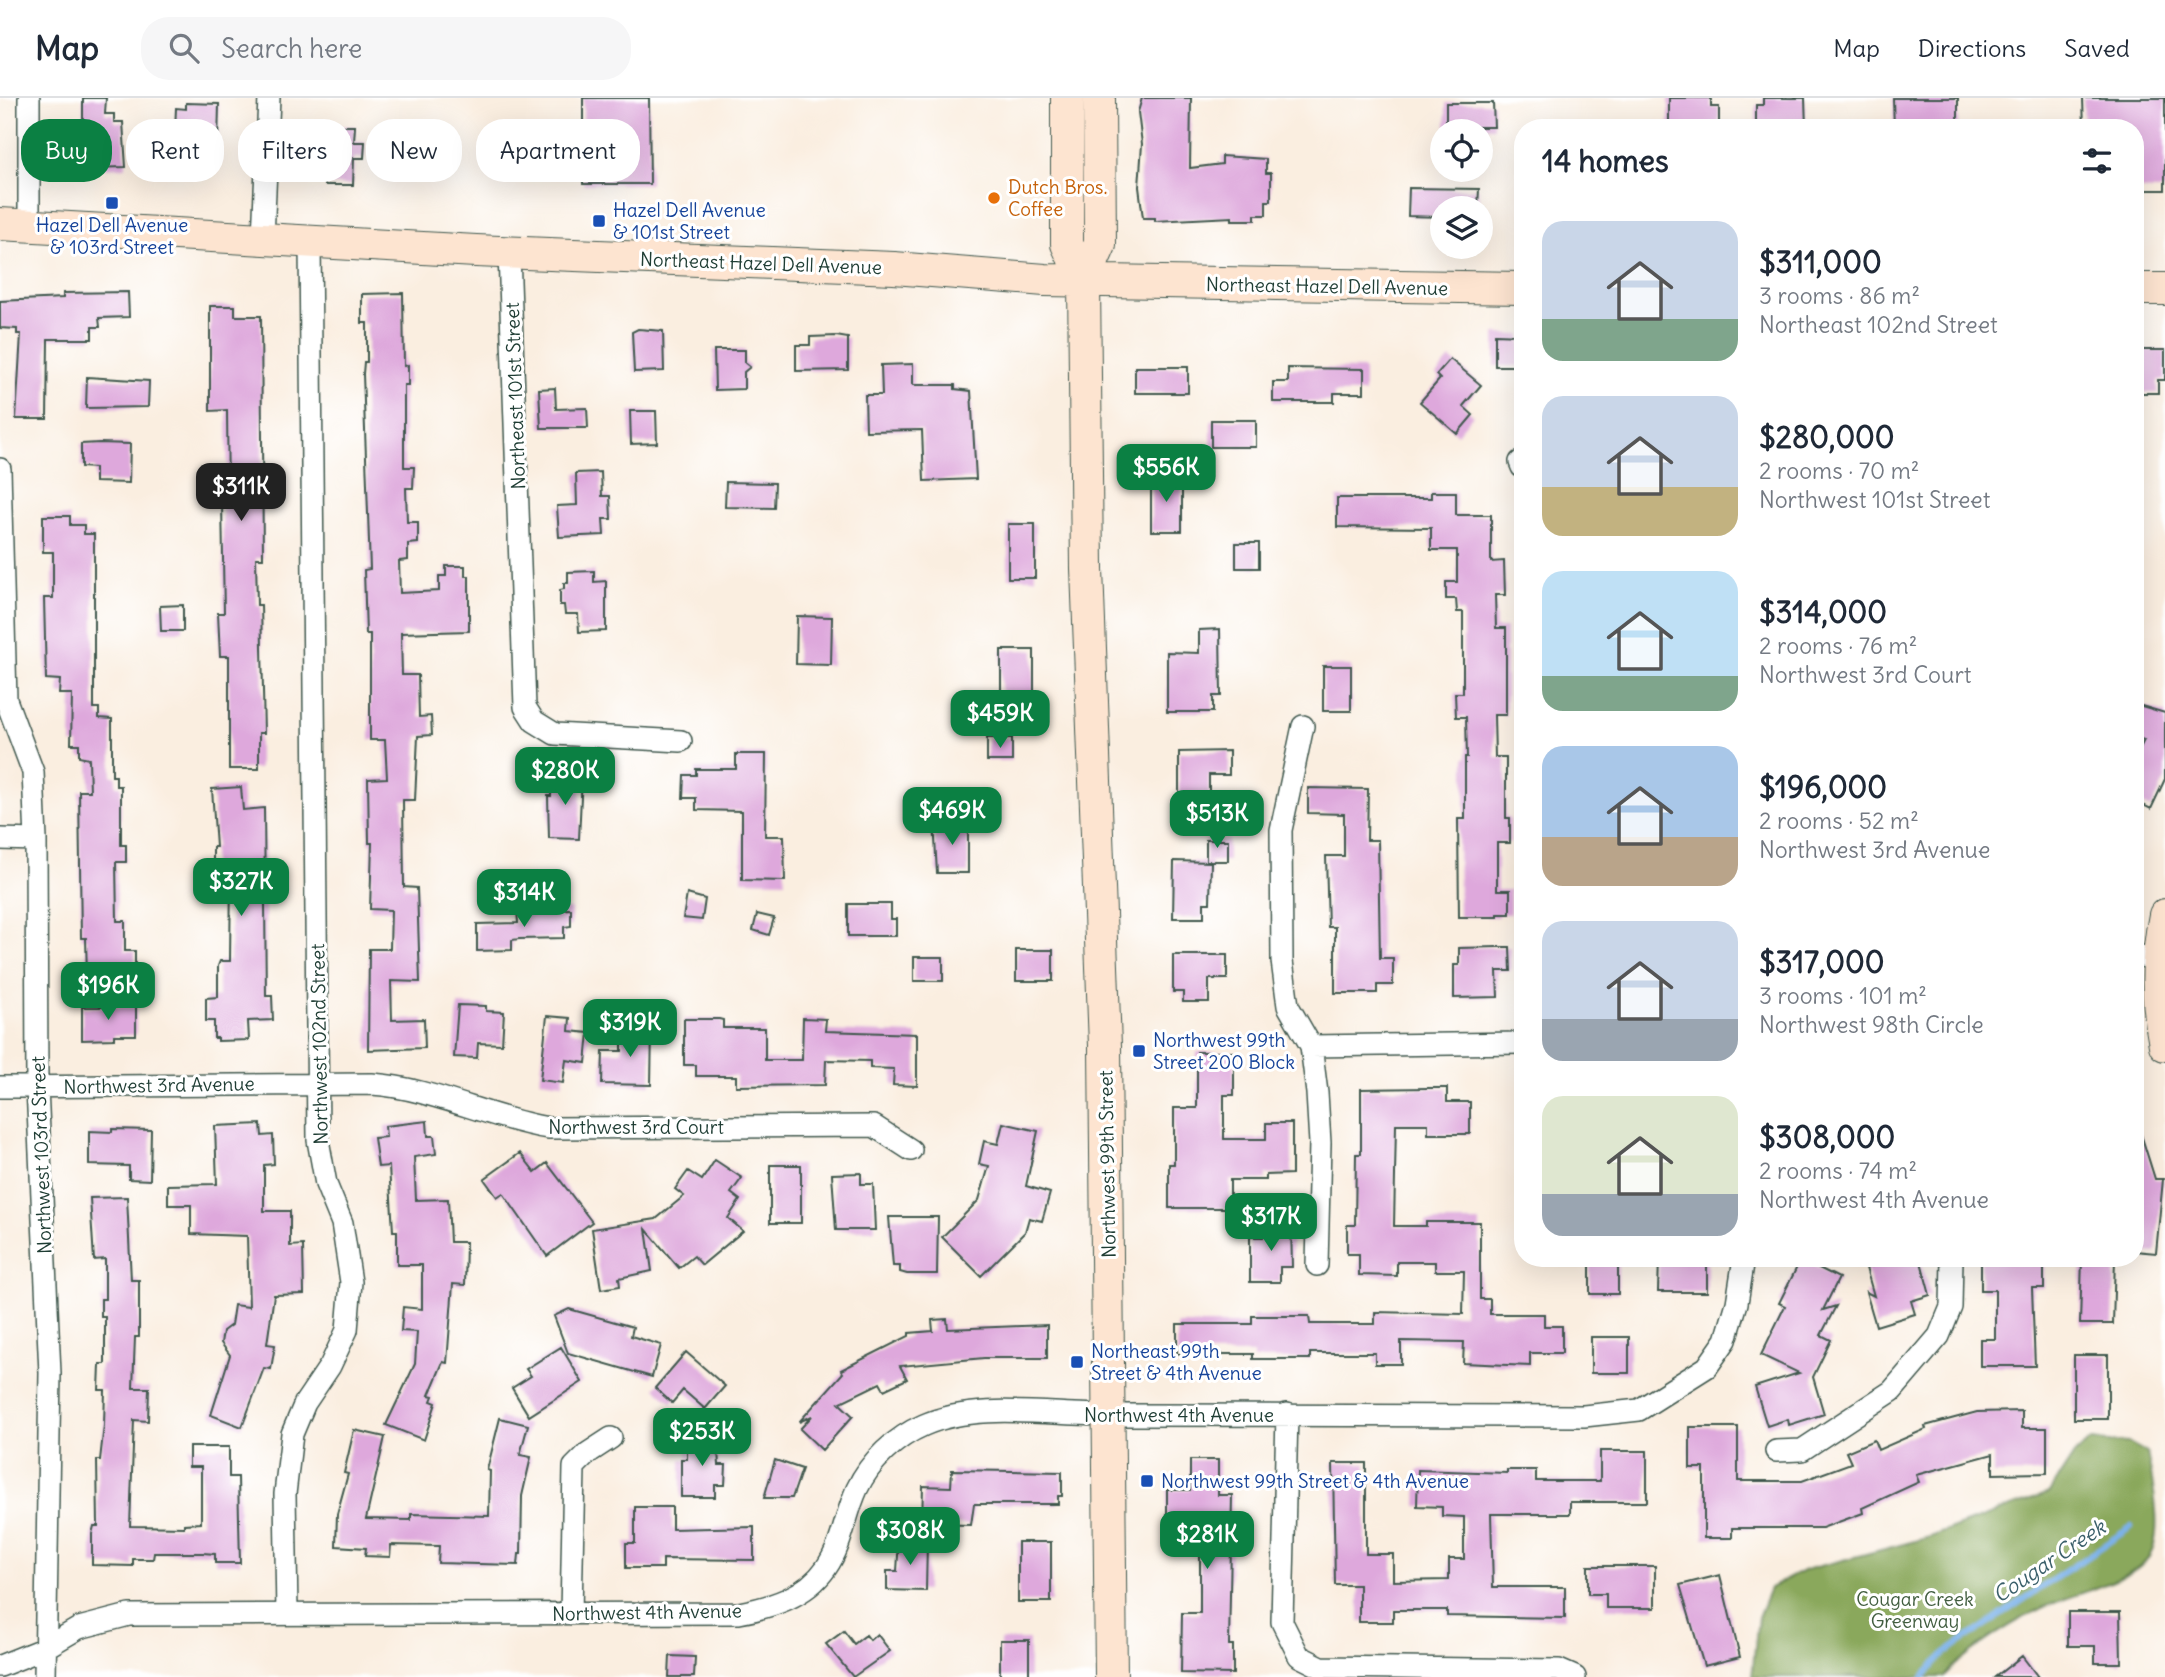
<!DOCTYPE html>
<meta charset="utf-8">
<style>
:root{--surface:#fff;--page:#f6f6f7;--text:#1f2937;--muted:#747a83;--line:#e0e1e3;--accent:#0b8043}
body{margin:0;font-family:Delius,sans-serif;background:var(--page);color:var(--text);height:100vh;display:flex;flex-direction:column;font-size:26px;white-space:nowrap}
*{box-sizing:border-box;margin:0}
p{font-size:23px;color:var(--muted)}
.icon{flex:none;width:38px;height:38px;fill:none;stroke:currentColor;stroke-width:2;stroke-linecap:round;stroke-linejoin:round}
.map{position:relative;flex:1;overflow:hidden}
.details{position:absolute;left:1514px;top:21px;width:630px;height:1148px;display:flex;flex-direction:column;background:var(--surface);border-radius:28px;box-shadow:0 7px 28px #0002}
.details>*{flex:none}
.top-card{position:absolute;left:21px;top:21px;width:665px;height:63px;display:flex;gap:14px}
.fabs{position:absolute;left:1430px;top:21px;display:grid;gap:14px}
.fabs a{display:grid;place-items:center;width:63px;height:63px;border-radius:50%;background:var(--surface);box-shadow:0 7px 28px #0002;font-size:35px}
.price{position:absolute;translate:-50% -60px;padding:0 16px;border-radius:14px;background:var(--accent);color:#fff;font-size:23px;line-height:46px;filter:drop-shadow(0 2px 4px #0008)}
.price::after{content:'';position:absolute;left:50%;top:42px;width:21px;height:16px;margin-left:-10px;background:inherit;clip-path:polygon(0 0,100% 0,50% 100%)}
.price.current{background:#222;color:#fff}
ul{padding:0;list-style:none}
li{display:flex;align-items:center;gap:21px;height:175px;padding:0 28px}
li span{display:grid;place-items:center;flex:none;width:196px;height:140px;border-radius:21px;color:#555}
li>.icon{margin-inline-start:auto}
span .icon{width:84px;height:84px;fill:#fffc;stroke-width:1}
li b{font-size:30px}
h2{display:flex;justify-content:space-between;align-items:center;height:84px;padding:0 28px;font-size:30px}
.tag{padding:0 24px;border-radius:28px;background:var(--surface);box-shadow:0 7px 28px #0002;font-size:24px;line-height:63px}
.tag.current{background:var(--accent);color:#fff}
header{display:flex;align-items:center;gap:42px;box-sizing:border-box;height:98px;padding:0 35px;background:var(--surface);border-bottom:2px solid var(--line)}
header strong{font-size:33px}
nav{display:flex;gap:38px;margin-inline-start:auto;font-size:24px}
.search{width:490px;height:63px;background:var(--page);display:flex;align-items:center;gap:18px;box-sizing:border-box;padding:0 24px;border-radius:28px;color:var(--muted);font-size:26px}
.map>svg:first-child{display:block}
</style>
<header>
<strong>Map</strong>
<div class="search"><svg class="icon" aria-label="search" viewBox="0 0 24 24"><circle cx="10" cy="10" r="6"/><path d="M15 15l6 6"/></svg>Search here</div>
<nav><a>Map</a><a>Directions</a><a>Saved</a></nav>
</header>
<div class="map">
<svg width="2165" height="1579" viewBox="0 0 2165 1579">
<rect width="100%" height="100%" fill="#fff"/>
<filter id="ink" filterUnits="userSpaceOnUse"><feTurbulence type="fractalNoise" baseFrequency=".0143" numOctaves="2"/><feDisplacementMap in="SourceGraphic" scale="14" xChannelSelector="R" yChannelSelector="G"/><feConvolveMatrix kernelMatrix="1 2 1 2 8 2 1 2 1" color-interpolation-filters="sRGB"/></filter>
<filter id="wash" filterUnits="userSpaceOnUse"><feTurbulence type="fractalNoise" baseFrequency=".00686" numOctaves="4" result="noise"/><feDisplacementMap in="SourceGraphic" scale="28" xChannelSelector="R" yChannelSelector="G"/><feGaussianBlur stdDeviation="1.57" result="paint"/><feColorMatrix in="noise" values="0 0 0 0 0 0 0 0 0 0 0 0 0 0 0 0 0 1.4 0 .05"/><feComposite in="paint" operator="in"/></filter>
<g filter="url(#wash)">
<rect width="100%" height="100%" fill="#faeee0"/>
<path fill="#8aa85b" stroke="#547248" stroke-width="2" d="M2090,1343L2129,1345L2147,1355C2152,1379 2165,1439 2148,1460C2128,1485 2068,1497 2038,1512C2003,1530 1970,1551 1943,1579H1752L1758,1519L1770,1490L1805,1472L1930,1439L2049,1395L2075,1355Z"/>
<g fill="none" stroke-linecap="round" stroke-linejoin="round">
<path stroke="#7bb2ea" stroke-width="6" d="M1923,1579L1946,1554L2131,1429"/>
</g>
<g id="blocks">
<path fill="#dea8dc" d="M83,0H106L105,16H114V24H123L126,69L89,70V39H83Z
M583,0H649L650,86H583Z
M1142,0H1191L1190,70L1222,66V58L1266,61V75H1271V103H1266V117H1255V122H1232V119L1155,123V120H1143L1139,89L1142,46L1138,14Z
M1669,0H1711V9H1719V30H1669Z
M1763,0H1805L1806,30L1756,29V7H1763Z
M1893,0H1958V30H1894Z
M2083,0H2165V92H2135V30H2084Z
M186,5L219,6L218,46H212L211,64L184,63V33H175L176,10L186,11Z
M1446,5H1493L1494,29H1446Z
M321,28H355L354,44H365L364,60H354L353,87H325V68H319Z
M398,29L440,32V65H423V54L398,55Z
M1409,90L1479,91L1478,110H1442V119L1408,118Z
M128,194L129,219L99,220L100,229H92V241H48L47,321H16L21,236H17V231L0,230V203L63,200V195Z
M403,195L404,268L408,267V287H404V369H414L413,390H406L407,424H418V445L408,446V462L399,463L400,495L439,493V478H446V468H465V478H469V533L401,535L402,577H418L419,619L431,618L432,637L418,638L415,702H403L404,789L417,790L420,884L391,883L392,922L424,921L425,950L368,952L369,851H390L391,812L370,811L372,745H369L368,681L387,680L385,642H370V536H366L364,472L370,471L363,276L364,264H367V225H362V196Z
M210,208H235V218H261L263,460H256L257,507H261L264,635H259V671H229V558H220L218,515H224L222,405L224,399H228L227,312L210,313Z
M638,231L663,233L664,273L634,274L632,234Z
M1495,236L1521,237L1522,268H1495Z
M836,238L848,240V272L796,273V247H810V239Z
M714,252H745V265L750,269L744,274V291L715,292Z
M2135,252H2165V282H2158V295H2135Z
M1450,261L1481,287L1463,308L1473,317L1457,336L1420,304L1440,281L1436,277Z
M913,266V287H955V291L971,293L976,381L924,383L922,332L866,333L865,297H882L881,267Z
M1135,269H1188V295H1135Z
M1288,270L1364,271V295H1334V304H1273V284H1288Z
M87,279L149,283L148,309L86,310Z
M555,290L556,311L587,310L588,330H541L539,291Z
M630,313H656L657,345L631,346Z
M1211,322H1256V349H1211Z
M100,345L130,346L129,385L95,384V370L81,369V346Z
M601,374L602,398H610L611,421H603L604,437L559,439L557,408L577,407L576,375Z
M1151,379H1182V433H1151Z
M726,384L775,385L774,410L725,409Z
M1431,394H1456V417H1491V464L1504,463L1505,497H1495L1496,530H1506V617H1494L1495,659H1506V720H1510V745H1497V792H1510V816H1498V819H1459L1458,721H1465V659H1467L1466,619H1456L1455,595H1463V514H1457L1456,501H1446V484H1457V452H1431V430L1337,429V400H1431Z
M43,418H70V427H84V436H94V610H99V620L112,621V678H116V688H121V747H126V764H116L117,823H125V853H135V876L87,877L86,840H81L79,693H90L89,661L79,659V646H71L72,596H59L60,582L46,581L44,500H53V454H43Z
M1008,426H1035V480H1008Z
M1236,445H1259V470H1236Z
M594,473V484L606,483V533L579,534L578,516H565L564,507H560V492L564,491V485H568V474Z
M183,507V533H161L160,508Z
M797,518L832,519L831,567L796,566Z
M1220,531L1221,598H1213V614H1167V554L1199,555V532Z
M1001,552H1034V603H1001Z
M1323,568H1351V613H1323Z
M2135,606L2165,615V681L2151,711L2135,703V660L2144,642L2135,639Z
M987,640H1012V663H987Z
M1229,653V677H1209V704H1179V654Z
M736,656H766L765,738H784L785,783L742,782V713L696,712V700H683L684,677H696V671H736Z
M552,676L582,677L579,741L549,740L548,698H551Z
M241,689L243,712L264,710L266,898H272L273,922L248,923L249,942L218,943V940H214V923H206V900L218,899V868L220,863H230L231,774H213V749H216L212,691Z
M1308,690L1368,691L1367,742H1378L1380,860H1393V887H1377V895H1335V829H1328L1326,758H1344V716L1308,715Z
M934,723L968,724V775H937Z
M1206,742H1228V763H1206Z
M1174,763L1211,764L1210,805H1204V820H1173Z
M687,796L705,801L702,822L683,820Z
M848,806H891V821H896V838H848Z
M571,811V828L564,829V840L519,841L512,842V852L477,853V826L518,825L517,812Z
M757,816L774,820L769,837L753,832Z
M1498,849H1510L1511,873H1497L1498,899L1454,900V867H1459V850Z
M1016,852H1053V883H1016Z
M1173,857H1227V881H1209V904H1183V894H1173Z
M914,859H943V883H914Z
M458,907L486,908V913L504,914L502,946L478,945L477,960L454,959Z
M82,909H136V937H114V941L82,942Z
M547,918L570,920L569,933L589,935L586,965L566,962L563,985L540,982Z
M803,920L826,921L825,933L917,936V988L893,987L894,971L870,970V963L826,962L825,987L736,988V978H696V967H684V921H719L723,922V930H765V962H802Z
M622,929L652,930L651,987L602,986L603,953H622Z
M1197,954H1234V997H1224V1041H1266V1025H1292V1076L1266,1077V1082H1230V1110H1169V1066H1174V1010H1197Z
M1428,990H1447V1004H1470V1036H1428V1026H1396L1394,1128H1426V1124H1480V1201H1490V1216H1544V1228H1562V1255H1530V1268L1463,1265L1464,1244L1401,1243V1266H1375V1255H1310V1261H1253V1256H1177V1226H1252V1218H1309L1310,1226H1375V1214L1463,1216L1464,1173H1435V1164H1397V1178L1359,1177V1156H1347V1127H1355L1356,1056H1361V991Z
M427,1023L428,1038H434L436,1056L414,1059L416,1102L448,1101L450,1144H466L465,1187L453,1186L447,1265L443,1264L429,1297L433,1298L431,1303L436,1305L424,1342L386,1327L415,1266L417,1234L401,1233L403,1209L422,1211V1167H397V1133H393L389,1068L378,1069L374,1040L386,1039L385,1028Z
M1003,1025L1038,1033L1026,1088L1050,1095L1042,1123L1029,1120L1025,1134L981,1178L942,1139L979,1102L989,1068L979,1066L984,1043L998,1046Z
M261,1026L262,1038L273,1037L274,1066L264,1067V1113H290V1148L303,1147L304,1196L274,1197L267,1246L275,1247L271,1271L264,1270L242,1329L211,1317L230,1257L221,1245L223,1233L231,1227L234,1207L249,1209L247,1138L191,1136V1107H168V1087L217,1086L215,1028Z
M2135,1030H2139L2155,1081H2163L2156,1155L2135,1153Z
M112,1031L151,1032L150,1082L129,1081V1068L89,1067V1033L112,1034Z
M520,1055L535,1074L547,1065L592,1124L547,1158L503,1095L497,1099L484,1081Z
M715,1062L742,1080L731,1095L740,1102L728,1120L743,1133L702,1167L694,1158L679,1170L646,1131L652,1173L619,1180L620,1188L601,1191L592,1131L656,1121L684,1098L675,1091L688,1073L702,1082Z
M770,1067H801V1125H770Z
M861,1075V1086H873L875,1132H836L832,1076Z
M127,1099L131,1182H139V1239H135L133,1290H149L148,1323L134,1322L130,1428L184,1429V1426L201,1425V1369H189V1349H229V1379H238L240,1465H215V1456L203,1455H154L153,1461H133V1468L92,1467V1436L94,1428H98L97,1362H100L104,1327L105,1292H99L100,1266H105V1219H101V1201H105V1161L94,1162L90,1100Z
M889,1119H938L937,1176H907L900,1174V1168H893Z
M1263,1125H1291L1292,1169H1280V1184H1250V1139H1263Z
M1590,1160H1618V1196H1590Z
M1659,1160H1707V1194H1658Z
M1898,1160H1920L1930,1197L1911,1203L1915,1216L1876,1228L1866,1194L1874,1198L1866,1170Z
M1981,1160H2035V1166H2044V1190H2032L2035,1268H1980V1241H1995V1192H1981Z
M2082,1160H2115L2113,1226H2080Z
M1801,1161L1839,1180L1823,1212L1836,1208L1821,1237L1831,1242L1813,1279L1824,1316L1789,1327L1788,1321L1767,1328L1755,1289L1799,1275L1761,1257L1785,1208L1779,1205Z
M569,1211L633,1229L631,1238L661,1247L652,1279L568,1255L554,1218Z
M947,1221L948,1231L1047,1227V1260H984L900,1268L907,1281L884,1292L880,1285L839,1305L853,1318L822,1352L800,1331L812,1318L799,1324L843,1275L841,1272L909,1238V1235L933,1233L932,1222Z
M1591,1239H1629V1275H1591Z
M561,1249L582,1284L529,1318L512,1290L531,1278L526,1271Z
M686,1254L725,1288L705,1311L683,1292L672,1305L655,1290Z
M2074,1257H2108V1321H2074Z
M2022,1313V1330H2047V1375L1993,1376V1356L1916,1377L1919,1384L1862,1410L1863,1415L1822,1430H1732V1440H1704V1370H1690V1329H1738V1383H1802L1851,1365L1846,1354L1874,1342L1878,1352L1926,1331L1925,1328L1977,1314Z
M500,1320L528,1327L520,1357L531,1359L522,1398L521,1456H519L518,1467L438,1465L439,1448L391,1447L390,1459L365,1458L366,1450L336,1448L337,1416L348,1376L344,1375L354,1332L385,1339L366,1421L411,1422V1416L489,1418L490,1373L487,1372Z
M687,1338H717L719,1367H726L725,1387H715V1399H681V1361H687Z
M1600,1353H1647V1404H1570V1416H1491L1493,1489H1565V1520L1447,1518V1512H1393V1524H1359V1487H1335L1333,1365H1366V1456H1393V1483L1449,1482V1461H1464V1419L1442,1418V1409L1417,1408L1418,1372L1507,1375V1372H1536V1383H1600Z
M775,1362L802,1371L792,1400H764Z
M1190,1362H1218V1397H1232L1229,1547H1233V1576L1181,1575L1182,1515H1200V1424H1167V1392H1190Z
M952,1372L1062,1374V1398H1058V1406H974L971,1427L922,1426L923,1388L951,1389Z
M635,1409H672V1431L754,1429V1462L663,1461V1470H626V1445H635Z
M899,1442L927,1443L926,1493L887,1492V1473H897Z
M1018,1444H1051V1504H1018Z
M1588,1468H1655V1510H1606V1496H1588Z
M1720,1477L1740,1559L1704,1568L1680,1487Z
M2068,1514H2120L2121,1565H2095V1548H2068Z
M844,1533L854,1546L866,1537L870,1542L877,1536L890,1553L853,1579L826,1546Z
M1000,1542H1029V1579H1000Z
M670,1558L695,1559L694,1579H669Z
M2022,1558L2038,1579H1995Z"/>
</g>
</g>
<g filter="url(#ink)">
<use href="#blocks" fill-opacity="0" stroke="#40584e" stroke-width="2"/>
<g fill="none" stroke-linecap="round" stroke-linejoin="round">
<g stroke="#40584e" stroke-width="24">
<path id="street" d="M29,0V127
M263,140L269,0
M509,155L525,609L534,623L555,636L681,643
M1520,364L1522,369
M0,371L6,602L33,674L36,742L37,989L50,1275L45,1579
M1303,628L1281,732L1282,863L1288,908L1311,948L1317,995L1320,1045L1317,1167
M0,741L36,742
M2135,858L2157,859
M1311,948L1522,945
M0,989L372,986C432,990 488,1020 548,1030L874,1028L911,1052
M1287,1316L1282,1524L1299,1558L1321,1569L1559,1572L1575,1579
M1776,1353L1802,1352L1892,1293L1939,1238L1951,1209L1952,1160
M287,1515L285,1396L292,1336L305,1305L330,1268L347,1232L351,1184L342,1125L326,1086L318,1042L310,144
M571,1516L574,1369L588,1355L611,1340
M0,1568L45,1550L79,1530L129,1517L739,1515C771,1509 806,1499 826,1470C843,1446 845,1417 857,1391C870,1363 896,1339 924,1327C978,1303 1054,1318 1113,1317C1270,1317 1427,1317 1584,1318L1639,1312L1707,1269L1726,1242L1737,1205L1744,1160"/>
</g>
<g stroke="#40584e" stroke-width="34">
<path id="secondary" d="M1067,0V146L1084,183L1087,471L1105,948L1111,1579
M0,126L476,153L894,170L1045,182L1522,190
M1084,183L1100,147L1099,0
M2135,191H2165
M2165,817C2156,861 2156,902 2165,947"/>
</g>
<use href="#street" stroke="#fff" stroke-width="21"/>
<use href="#secondary" stroke="#fde4d0" stroke-width="32"/>
</g>
</g>
<circle fill="#e8710a" stroke="#fff" stroke-width="2.5" cx="994" cy="100" r="7"/>
<g fill="#1a4fb4" stroke="#fff" stroke-width="2.5">
<rect x="105" y="98" width="14" height="14" rx="3.5"/>
<rect x="592" y="116" width="14" height="14" rx="3.5"/>
<rect x="1132" y="946" width="14" height="14" rx="3.5"/>
<rect x="1070" y="1257" width="14" height="14" rx="3.5"/>
<rect x="1140" y="1376" width="14" height="14" rx="3.5"/>
</g>
<g text-anchor="middle" dominant-baseline="central" stroke-width="6" stroke-linejoin="round" paint-order="stroke">
<g font-size="19" fill="#c56008" stroke="#fff" text-anchor="start">
<text x="1008" y="89">Dutch Bros.<tspan x="1008" dy="22">Coffee</tspan></text>
</g>
<g font-size="19" fill="#164399" stroke="#fff" text-anchor="start">
<text x="613" y="112">Hazel Dell Avenue<tspan x="613" dy="22">&amp; 101st Street</tspan></text>
<text x="112" y="127" text-anchor="middle">Hazel Dell Avenue<tspan x="112" dy="22">&amp; 103rd Street</tspan></text>
<text x="1153" y="942">Northwest 99th<tspan x="1153" dy="22">Street 200 Block</tspan></text>
<text x="1091" y="1253">Northeast 99th<tspan x="1091" dy="22">Street &amp; 4th Avenue</tspan></text>
<text x="1161" y="1383">Northwest 99th Street &amp; 4th Avenue</text>
</g>
<g font-size="19" fill="#1f3d34" stroke="#fff">
<text transform="translate(761 165) rotate(2)">Northeast Hazel Dell Avenue</text>
<text transform="translate(1327 188) rotate(1)">Northeast Hazel Dell Avenue</text>
<text transform="translate(515 298) rotate(-92)">Northeast 101st Street</text>
<text transform="translate(319 946) rotate(-91)">Northwest 102nd Street</text>
<text transform="translate(159 987) rotate(-1)">Northwest 3rd Avenue</text>
<text x="636" y="1029">Northwest 3rd Court</text>
<text transform="translate(41 1057) rotate(-92)">Northwest 103rd Street</text>
<text transform="translate(1107 1066) rotate(-91)">Northwest 99th Street</text>
<text x="1179" y="1317">Northwest 4th Avenue</text>
<text transform="translate(647 1514) rotate(-1)">Northwest 4th Avenue</text>
</g>
<g font-size="19" fill="#425e40" stroke="#fff">
<text x="1915" y="1501">Cougar Creek<tspan x="1915" dy="22">Greenway</tspan></text>
</g>
<g font-size="21" font-style="italic" fill="#3b606b" stroke="#fff">
<text transform="translate(2049 1463) rotate(-34)">Cougar Creek</text>
</g>
</g>
</svg>
<div class="fabs">
<a><svg class="icon" aria-label="locate" viewBox="0 0 24 24"><circle cx="12" cy="12" r="6"/><path d="M12 2v4M12 18v4M2 12h4M18 12h4"/></svg></a>
<a><svg class="icon" aria-label="layers" viewBox="0 0 24 24"><path d="M12 4l9 5-9 5-9-5zM3 14l9 5 9-5"/></svg></a>
</div>
<b class="price" style="left:1166px;top:406px">$556K</b>
<b class="price current" style="left:241px;top:425px">$311K</b>
<b class="price" style="left:1000px;top:652px">$459K</b>
<b class="price" style="left:565px;top:709px">$280K</b>
<b class="price" style="left:952px;top:749px">$469K</b>
<b class="price" style="left:1217px;top:752px">$513K</b>
<b class="price" style="left:241px;top:820px">$327K</b>
<b class="price" style="left:524px;top:831px">$314K</b>
<b class="price" style="left:108px;top:924px">$196K</b>
<b class="price" style="left:630px;top:961px">$319K</b>
<b class="price" style="left:1271px;top:1155px">$317K</b>
<b class="price" style="left:702px;top:1370px">$253K</b>
<b class="price" style="left:910px;top:1469px">$308K</b>
<b class="price" style="left:1207px;top:1473px">$281K</b>
<div class="top-card">
<a class="tag current">Buy</a>
<a class="tag">Rent</a>
<a class="tag">Filters</a>
<a class="tag">New</a>
<a class="tag">Apartment</a>
</div>
<section class="details">
<h2>14 homes<svg class="icon" aria-label="filters" viewBox="0 0 24 24"><path d="M4 7h16M4 17h16"/><circle cx="9" cy="7" r="2"/><circle cx="15" cy="17" r="2"/></svg></h2>
<ul>
<li><span style="background:linear-gradient(#c9d6e8 70%,#7fa58c 0)"><svg class="icon" aria-label="home" viewBox="0 0 24 24"><path d="M3 11l9-7 9 7M6 9v11h12V9"/></svg></span><div><b>$311,000</b><p>3 rooms · 86 m²</p><p>Northeast 102nd Street</p></div></li>
<li><span style="background:linear-gradient(#c9d6e8 65%,#c2b280 0)"><svg class="icon" aria-label="home" viewBox="0 0 24 24"><path d="M3 11l9-7 9 7M6 9v11h12V9"/></svg></span><div><b>$280,000</b><p>2 rooms · 70 m²</p><p>Northwest 101st Street</p></div></li>
<li><span style="background:linear-gradient(#bfe0f5 75%,#7fa58c 0)"><svg class="icon" aria-label="home" viewBox="0 0 24 24"><path d="M3 11l9-7 9 7M6 9v11h12V9"/></svg></span><div><b>$314,000</b><p>2 rooms · 76 m²</p><p>Northwest 3rd Court</p></div></li>
<li><span style="background:linear-gradient(#a9c7e8 65%,#b9a48a 0)"><svg class="icon" aria-label="home" viewBox="0 0 24 24"><path d="M3 11l9-7 9 7M6 9v11h12V9"/></svg></span><div><b>$196,000</b><p>2 rooms · 52 m²</p><p>Northwest 3rd Avenue</p></div></li>
<li><span style="background:linear-gradient(#c9d6e8 70%,#9aa5b1 0)"><svg class="icon" aria-label="home" viewBox="0 0 24 24"><path d="M3 11l9-7 9 7M6 9v11h12V9"/></svg></span><div><b>$317,000</b><p>3 rooms · 101 m²</p><p>Northwest 98th Circle</p></div></li>
<li><span style="background:linear-gradient(#dfe7d0 70%,#9aa5b1 0)"><svg class="icon" aria-label="home" viewBox="0 0 24 24"><path d="M3 11l9-7 9 7M6 9v11h12V9"/></svg></span><div><b>$308,000</b><p>2 rooms · 74 m²</p><p>Northwest 4th Avenue</p></div></li>
</ul>
</section>
</div>
